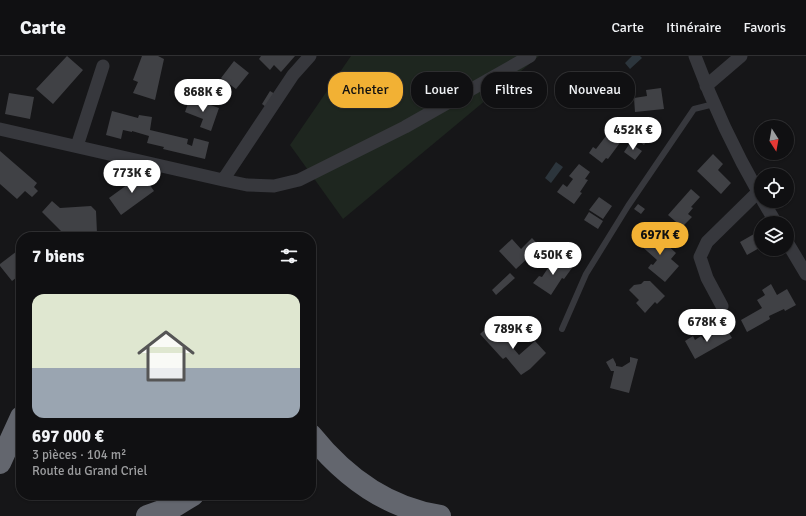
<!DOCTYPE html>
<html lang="fr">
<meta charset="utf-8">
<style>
:root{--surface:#101012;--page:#1e1e20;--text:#f1f3f6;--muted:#9c9d9f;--line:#303032;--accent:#f2b134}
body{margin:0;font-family:Signika,sans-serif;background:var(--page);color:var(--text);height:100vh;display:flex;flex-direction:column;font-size:15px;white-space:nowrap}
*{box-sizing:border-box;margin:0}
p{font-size:13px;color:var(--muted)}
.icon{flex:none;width:22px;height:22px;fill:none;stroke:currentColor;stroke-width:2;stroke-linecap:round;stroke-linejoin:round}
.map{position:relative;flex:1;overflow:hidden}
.sheet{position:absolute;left:16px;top:176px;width:300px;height:268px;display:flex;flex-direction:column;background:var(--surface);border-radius:16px;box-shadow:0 1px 3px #0004,0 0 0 1px var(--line)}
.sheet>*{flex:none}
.top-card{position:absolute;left:328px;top:16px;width:380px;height:36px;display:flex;gap:8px}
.needle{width:26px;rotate:169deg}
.buttons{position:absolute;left:754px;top:64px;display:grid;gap:8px}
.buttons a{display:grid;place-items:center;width:40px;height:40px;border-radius:50%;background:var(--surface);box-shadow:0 1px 3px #0004,0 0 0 1px var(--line);font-size:20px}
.price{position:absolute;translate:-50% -34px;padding:0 9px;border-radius:14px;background:#fff;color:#222;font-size:13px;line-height:26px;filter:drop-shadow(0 1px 2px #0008)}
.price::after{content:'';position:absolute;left:50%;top:24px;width:12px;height:9px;margin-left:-6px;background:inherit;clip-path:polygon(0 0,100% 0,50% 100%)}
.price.selected{background:var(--accent);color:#111}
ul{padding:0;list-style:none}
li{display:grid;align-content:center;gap:8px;height:212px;padding:0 16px}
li+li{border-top:1px solid var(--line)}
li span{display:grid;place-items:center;height:124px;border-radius:12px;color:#555}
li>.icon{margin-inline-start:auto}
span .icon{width:72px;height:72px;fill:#fffc;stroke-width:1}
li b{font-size:17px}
h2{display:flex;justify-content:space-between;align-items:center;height:48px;padding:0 16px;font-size:17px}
.pill{padding:0 14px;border-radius:16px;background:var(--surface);box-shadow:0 1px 3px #0004,0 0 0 1px var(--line);font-size:14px;line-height:36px}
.pill.selected{background:var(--accent);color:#111}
header{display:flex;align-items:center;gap:24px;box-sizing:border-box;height:56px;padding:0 20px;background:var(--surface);border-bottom:1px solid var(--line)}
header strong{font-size:19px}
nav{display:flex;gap:22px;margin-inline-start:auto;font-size:14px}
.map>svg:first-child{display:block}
</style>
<header>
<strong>Carte</strong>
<nav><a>Carte</a><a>Itinéraire</a><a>Favoris</a></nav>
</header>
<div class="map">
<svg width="806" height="460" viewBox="0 0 806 460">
<rect width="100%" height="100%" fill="#161618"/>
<path fill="#1e261f" d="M351,0H539L343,163L290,89Z"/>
<path fill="#2c353c" d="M632,0H640L642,2L630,13L625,7Z
M556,106L563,111L551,127L545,122Z"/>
<path fill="#404145" d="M67,0L83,14L53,48L36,33Z
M142,0H158L164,3L155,44L133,37L138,26L133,24Z
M261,0H295L281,16L274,9L270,14L259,3Z
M234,5L249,17L236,33L221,22Z
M661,32L664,53L635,56L634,42L647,40L646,34Z
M270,35L275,38L266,51L262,48Z
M9,37L34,41L30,63L5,58Z
M190,42L219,52L211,75L200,71L203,63L185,56Z
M112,55L138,62L139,59L152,61L150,74L188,83L187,88L192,90L194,82L209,86L205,103L163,93L164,91L147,87L149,80L132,75V76L123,74L121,83L106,79Z
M636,74L648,83L644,89L632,80Z
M609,76L622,84L608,103L606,102L602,107L589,97L593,91L596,93Z
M630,87L642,95L635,104L624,96Z
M0,95L37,127L34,131L38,135L32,141L25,135L17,143L0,128Z
M713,98L723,108L718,114L731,127L721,138L697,115Z
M579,108L590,116L585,123L588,124L580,136L582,137L574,148L557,136L563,128L567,131L573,123L569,120Z
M142,118L154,135L121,159L109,142Z
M691,133L700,141L691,151L693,152L688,158L692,161L682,171L668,159Z
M599,141L612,150L603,163L589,154Z
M52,145L60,152L91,150L96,155L97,177L64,178L42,156Z
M638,148L645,153L641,158L634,153Z
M589,156L603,165L598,173L584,164Z
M761,174V191L747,199L740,186Z
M649,175L661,187L663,185L676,197L671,203L679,210L665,226L648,212L651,208L653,209L657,204L638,187Z
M532,182L544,195L533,205L529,201L516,213L499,195L512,183L521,193Z
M21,192V218L12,225L0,210V208Z
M556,200L572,212L564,223L562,222L551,239L533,227L539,220L542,221Z
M510,217L515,222L496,239L492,234Z
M644,225H650L665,240L657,248L655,246L645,257L636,247L639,244L629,234L634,229L641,228Z
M771,228L777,239L787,233L796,249L785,255L784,253L769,260L770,263L747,276L741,264L762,252L757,244L765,239L762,234Z
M492,267L519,299L535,285L546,297L530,313L521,319L506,301L503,303L500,300L480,278Z
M726,272L732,282L695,303L685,285L693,280L695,284L701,280L704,284Z
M630,301L638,303L629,337L610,332L614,315H611L606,306L613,302L616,308V310L622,311L630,306Z"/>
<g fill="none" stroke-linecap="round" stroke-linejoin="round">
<path stroke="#37383d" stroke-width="6" d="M562,273L586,218L628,150L694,53L714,48"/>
<path stroke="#37383d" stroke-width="13" d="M695,0C713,49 735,96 761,141
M706,30L741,0
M0,73L223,124L247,129L274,130L299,124L405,71L530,0
M77,90L103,10
M223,124L293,19L310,0
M763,145L776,167
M787,186L806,218
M722,250L707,222L700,201L707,186L758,136"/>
<path stroke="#63666e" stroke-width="22" d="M311,379C344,420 387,452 440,460
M0,407L21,361
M147,460L175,450L193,439"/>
</g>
</svg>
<div class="buttons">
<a><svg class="needle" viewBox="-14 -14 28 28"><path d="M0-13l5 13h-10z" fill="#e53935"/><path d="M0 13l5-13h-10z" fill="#9c9d9f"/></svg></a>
<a><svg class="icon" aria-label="locate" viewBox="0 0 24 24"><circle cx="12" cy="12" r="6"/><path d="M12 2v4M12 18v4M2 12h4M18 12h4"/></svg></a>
<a><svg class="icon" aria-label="layers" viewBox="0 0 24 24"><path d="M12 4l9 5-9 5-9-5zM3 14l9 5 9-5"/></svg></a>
</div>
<b class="price" style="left:203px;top:57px">868K €</b>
<b class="price" style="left:633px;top:95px">452K €</b>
<b class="price" style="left:132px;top:138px">773K €</b>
<b class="price selected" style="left:660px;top:200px">697K €</b>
<b class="price" style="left:553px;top:220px">450K €</b>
<b class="price" style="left:707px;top:287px">678K €</b>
<b class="price" style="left:513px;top:294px">789K €</b>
<div class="top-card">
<a class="pill selected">Acheter</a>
<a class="pill">Louer</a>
<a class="pill">Filtres</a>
<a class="pill">Nouveau</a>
</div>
<section class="sheet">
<h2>7 biens<svg class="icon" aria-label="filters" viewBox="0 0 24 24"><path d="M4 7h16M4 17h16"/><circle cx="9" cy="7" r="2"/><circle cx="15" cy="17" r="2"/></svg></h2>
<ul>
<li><span style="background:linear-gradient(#dfe7d0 60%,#9aa5b1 0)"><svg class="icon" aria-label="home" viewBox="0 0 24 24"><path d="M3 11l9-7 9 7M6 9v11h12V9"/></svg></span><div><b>697 000 €</b><p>3 pièces · 104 m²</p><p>Route du Grand Criel</p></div></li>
</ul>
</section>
</div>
